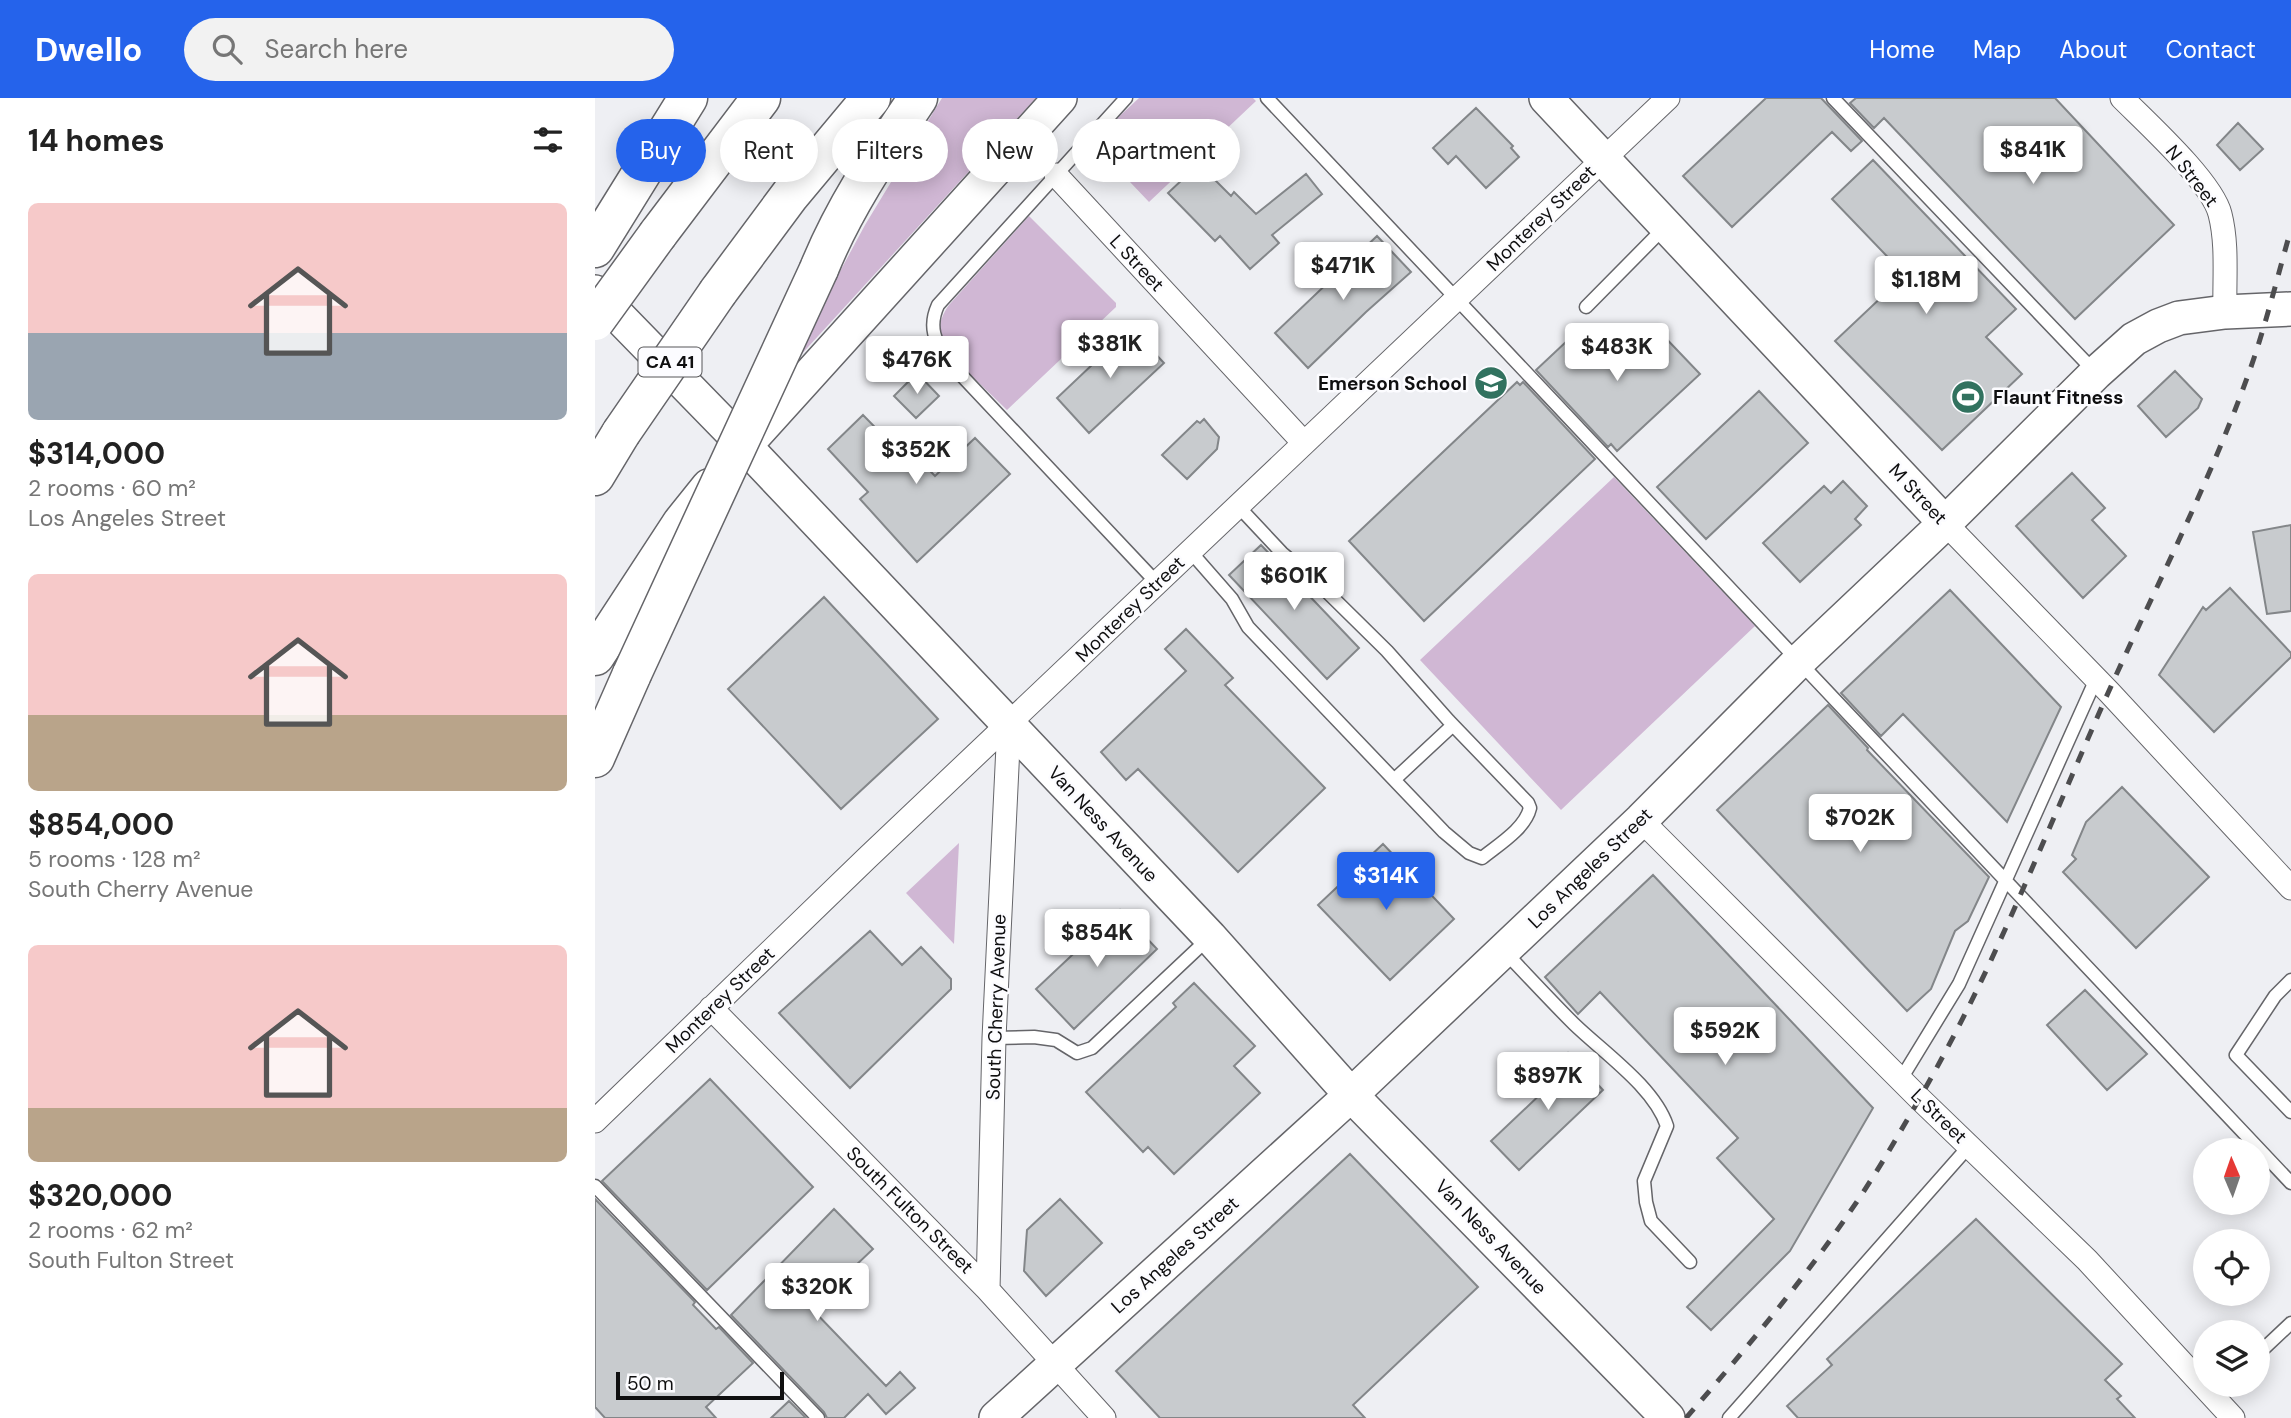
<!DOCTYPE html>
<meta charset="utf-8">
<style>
:root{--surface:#fff;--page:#f2f2f2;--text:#222;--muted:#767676;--accent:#2563eb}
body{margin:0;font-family:"DM Sans",sans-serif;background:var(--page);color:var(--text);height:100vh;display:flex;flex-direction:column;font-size:26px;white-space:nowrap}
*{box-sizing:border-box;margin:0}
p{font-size:23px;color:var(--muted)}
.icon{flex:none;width:38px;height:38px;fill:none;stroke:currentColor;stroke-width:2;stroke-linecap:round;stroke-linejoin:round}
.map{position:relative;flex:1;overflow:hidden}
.details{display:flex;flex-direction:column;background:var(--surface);width:595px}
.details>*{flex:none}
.guide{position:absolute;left:21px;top:21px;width:665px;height:63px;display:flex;gap:14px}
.needle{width:46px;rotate:358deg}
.fabs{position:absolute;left:1598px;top:1040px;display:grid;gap:14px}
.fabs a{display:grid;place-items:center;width:77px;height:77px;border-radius:50%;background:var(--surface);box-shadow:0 4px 18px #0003;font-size:35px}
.scale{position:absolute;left:21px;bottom:18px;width:168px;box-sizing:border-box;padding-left:7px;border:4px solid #0f0f10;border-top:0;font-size:19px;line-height:24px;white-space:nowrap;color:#0f0f10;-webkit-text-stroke:5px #fcfcff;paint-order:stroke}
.price{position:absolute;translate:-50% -60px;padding:0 16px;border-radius:7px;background:#fff;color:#222;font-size:23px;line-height:46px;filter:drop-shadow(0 2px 4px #0008)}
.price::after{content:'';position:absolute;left:50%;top:42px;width:21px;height:16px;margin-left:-10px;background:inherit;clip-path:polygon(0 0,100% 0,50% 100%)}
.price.current{background:var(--accent);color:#fff}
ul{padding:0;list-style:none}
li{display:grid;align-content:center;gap:14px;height:371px;padding:0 28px}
li span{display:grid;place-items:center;height:217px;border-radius:10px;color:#555}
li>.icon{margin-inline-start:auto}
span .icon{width:126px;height:126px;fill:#fffc;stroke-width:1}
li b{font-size:30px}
h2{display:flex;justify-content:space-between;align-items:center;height:84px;padding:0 28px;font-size:30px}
.pill{padding:0 24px;border-radius:32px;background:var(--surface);box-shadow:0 4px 18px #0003;font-size:24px;line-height:63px}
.pill.current{background:var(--accent);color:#fff}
header{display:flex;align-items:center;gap:42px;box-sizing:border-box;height:98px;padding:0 35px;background:var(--accent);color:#fff}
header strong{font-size:33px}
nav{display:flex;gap:38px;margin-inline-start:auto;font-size:24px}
.search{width:490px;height:63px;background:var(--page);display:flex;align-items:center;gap:18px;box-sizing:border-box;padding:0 24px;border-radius:38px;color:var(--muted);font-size:26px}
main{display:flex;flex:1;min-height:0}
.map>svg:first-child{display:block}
</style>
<header>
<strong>Dwello</strong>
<div class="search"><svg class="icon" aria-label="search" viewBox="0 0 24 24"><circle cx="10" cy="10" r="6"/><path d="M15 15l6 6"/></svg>Search here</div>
<nav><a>Home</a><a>Map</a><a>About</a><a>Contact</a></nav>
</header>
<main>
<section class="details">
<h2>14 homes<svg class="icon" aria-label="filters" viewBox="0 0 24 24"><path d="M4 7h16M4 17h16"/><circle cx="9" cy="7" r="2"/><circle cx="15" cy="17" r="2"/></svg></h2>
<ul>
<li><span style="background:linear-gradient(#f6c9c9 60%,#9aa5b1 0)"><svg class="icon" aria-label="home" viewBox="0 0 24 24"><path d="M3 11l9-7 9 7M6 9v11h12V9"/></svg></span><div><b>$314,000</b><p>2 rooms · 60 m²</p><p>Los Angeles Street</p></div></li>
<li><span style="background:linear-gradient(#f6c9c9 65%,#b9a48a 0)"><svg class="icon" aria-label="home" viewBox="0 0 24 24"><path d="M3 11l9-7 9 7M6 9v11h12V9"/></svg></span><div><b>$854,000</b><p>5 rooms · 128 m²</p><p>South Cherry Avenue</p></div></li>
<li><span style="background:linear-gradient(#f6c9c9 75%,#b9a48a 0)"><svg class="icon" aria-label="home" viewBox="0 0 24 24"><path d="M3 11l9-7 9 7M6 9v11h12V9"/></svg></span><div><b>$320,000</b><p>2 rooms · 62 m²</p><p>South Fulton Street</p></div></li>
</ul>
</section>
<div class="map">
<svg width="1696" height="1320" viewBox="0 0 1696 1320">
<rect width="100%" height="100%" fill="#eeeff3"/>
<path fill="#d0b7d4" d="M347,0H441L192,272L270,127Z
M544,0H658L661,3L554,104L497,44Z
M434,118L521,205V209L412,312L352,254C341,239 343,222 354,207Z
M1019,379L1160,528L966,712L825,562Z
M364,745L359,846L311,795Z"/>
<path fill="#c8cbce" stroke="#838689" stroke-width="2" d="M1171,0H1226L1267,43L1256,53L1237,34L1137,129L1088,78Z
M1261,0H1460L1579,127L1480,221L1289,20L1279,30L1255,5Z
M881,10L918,48L916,50L924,59L891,90L861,58L853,66L838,50Z
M1643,25L1668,51L1645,72L1622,47Z
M1278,62L1421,211L1391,239L1427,276L1347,352L1240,243L1310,177L1237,101Z
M604,66L636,98L639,94L661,116L711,76L727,96L677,137L684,145L655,171L625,138L620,143L573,95Z
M782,138L816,174L771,214L713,270L680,235Z
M988,228L1023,265L1061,230L1105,276L1022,353L1016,346L1013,349L941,272Z
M536,230L569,265L494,335L462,300Z
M321,245L336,260L317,279L302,265Z
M1580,273L1607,301L1603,310L1571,339L1543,308Z
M322,275L344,298L321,320L299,298Z
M922,284L925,287L928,284L1000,361L829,523L754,443Z
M1164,293L1213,345L1111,441L1062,389Z
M268,317L309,359L316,353L340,378L380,340L415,376L322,464L265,401L273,394L233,351Z
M609,321L624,339L622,351L592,381L567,357L602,323L605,325Z
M1477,375L1510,410L1497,422L1531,458L1488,500L1421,428Z
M1248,383L1272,408L1260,421L1266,427L1205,484L1168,445L1229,388L1236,395Z
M1696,427V513L1672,516L1658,434Z
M666,447L764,550L732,581L634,477Z
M1635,490L1696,555V559L1619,634L1564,577L1608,509L1611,512Z
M1355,492L1466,609L1412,724L1308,616L1286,638L1246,595Z
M229,499L343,621L246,711L133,591Z
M591,531L638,580L630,587L730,690L643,774L543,671L531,682L506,654L591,573L570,551Z
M1233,607L1273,650L1272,652L1394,779L1373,823L1360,833L1336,891L1312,913L1122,712Z
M1527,689L1614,779L1541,850L1468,774L1481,761L1477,757L1491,724Z
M788,746L859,821L795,882L723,807Z
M1058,777L1278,1010L1195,1153L1116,1232L1092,1209L1179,1121L1122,1060L1143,1040L1005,894L983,916L950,879Z
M525,812L562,851L479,931L441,891Z
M275,833L307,867L326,849L356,881V891L255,990L184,915Z
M599,885L660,948L639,968L665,995L579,1076L553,1049L548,1054L491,994L581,909L578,905Z
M1490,892L1552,956L1512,992L1452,927Z
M973,955L1008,992L924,1072L896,1043L952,990L945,983Z
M115,981L218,1089L112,1192L7,1083Z
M755,1056L883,1189L758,1307L770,1320H565L521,1273Z
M0,1101L100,1204L98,1207L121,1231L124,1229L158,1265L111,1309L121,1320H10L0,1309Z
M465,1101L507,1145L451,1198L429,1173L432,1132Z
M239,1111L278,1151L216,1210L291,1288L305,1274L320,1290L291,1316L273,1296L249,1320H232L229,1314L136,1217Z
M1381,1121L1527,1266L1510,1282L1526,1298L1522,1301L1540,1320H1203L1192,1308L1237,1267L1232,1261Z
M194,1303L211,1320H176Z"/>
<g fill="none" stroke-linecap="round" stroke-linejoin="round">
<g stroke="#656569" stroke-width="15">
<path id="lane" d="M531,0L343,207C333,229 340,243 352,262L562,485
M672,0L1696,1085
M1238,0L1501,275
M991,209L1071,128
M595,453L637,501L653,529L849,734L874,755L887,760C903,747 930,731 935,710L933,705L854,623L792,553L724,486L687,455L643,408
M800,681L858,627
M909,853C932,877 955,902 979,926C1009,955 1059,989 1072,1028L1049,1083L1051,1104L1056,1123L1095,1164
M1696,882L1680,898L1641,957L1696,1014
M399,940L439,939L461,942L482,955L497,950L615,839
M1306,981L1364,886L1501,581
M0,1088L223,1320
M1662,1257L1696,1225
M1619,1300L1633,1286
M1134,1320L1375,1047"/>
</g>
<g stroke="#656569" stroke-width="25">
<path id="street" d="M1527,0C1552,25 1617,84 1625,116C1633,147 1629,182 1630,214
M461,77L709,345
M1350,425L1514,594L1696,790
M1046,722L1324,1000L1492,1162L1638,1320
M116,910L393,1192L509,1320
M0,1023L272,760L1073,0
M393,1192L399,940L414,627"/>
</g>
<g stroke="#656569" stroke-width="36">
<path id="secondary" d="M951,0L1350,425
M0,194L150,348L615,839L756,997L1073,1320
M150,348L465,0
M401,1320L756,997L1046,722L1203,564L1350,425L1501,275L1539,241L1563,228L1584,220L1630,214L1696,211"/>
</g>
<g stroke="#656569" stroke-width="41">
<path id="highway" d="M63,136L166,0
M0,150L93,0
M224,171C249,109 286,55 323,0
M123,194L195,97L276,0
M0,378L26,335
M0,558L87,425L115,390
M0,660L37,576"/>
</g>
<use href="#lane" stroke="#fff" stroke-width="12"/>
<use href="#street" stroke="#fff" stroke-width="23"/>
<use href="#secondary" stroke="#fff" stroke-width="33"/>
<use href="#highway" stroke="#fff" stroke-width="38"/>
<path stroke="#4d4d4f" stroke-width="5" stroke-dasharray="12 12" stroke-linecap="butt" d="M1091,1320C1169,1230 1246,1138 1305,1034C1336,982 1365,928 1391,873C1434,781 1472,687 1513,595C1560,490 1613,388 1652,280C1670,231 1682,180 1696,131"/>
<g stroke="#656569" stroke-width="41" stroke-linecap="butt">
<path id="highway-bridge" d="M0,223L63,136
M26,335L123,194
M37,576L224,171"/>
</g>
<use href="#highway-bridge" stroke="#fff" stroke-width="38"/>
</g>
<defs>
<g id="school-disc" transform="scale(1.75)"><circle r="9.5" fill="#32725f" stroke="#fcfcff"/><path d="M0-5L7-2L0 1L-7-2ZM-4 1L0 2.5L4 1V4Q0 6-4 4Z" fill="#fff"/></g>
<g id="stadium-disc" transform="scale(1.75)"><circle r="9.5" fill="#32725f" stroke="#fcfcff"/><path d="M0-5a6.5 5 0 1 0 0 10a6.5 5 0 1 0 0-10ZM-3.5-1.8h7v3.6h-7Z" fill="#fff"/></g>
</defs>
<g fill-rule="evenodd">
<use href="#school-disc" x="896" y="285"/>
<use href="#stadium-disc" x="1373" y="299"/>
</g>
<g text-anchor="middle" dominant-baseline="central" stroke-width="5" stroke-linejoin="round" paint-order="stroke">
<rect fill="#fcfcff" stroke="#565658" stroke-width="2" x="43.5" y="249.5" width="63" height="29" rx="5"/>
<g font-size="18" font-weight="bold" fill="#0f0f10">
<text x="75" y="264">CA 41</text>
</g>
<g font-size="19" fill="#0f0f10" stroke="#fcfcff">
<text transform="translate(1597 78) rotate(52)">N Street</text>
<text transform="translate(946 120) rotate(-44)">Monterey Street</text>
<text transform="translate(542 165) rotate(47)">L Street</text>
<text transform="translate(1323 396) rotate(47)">M Street</text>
<text transform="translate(535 511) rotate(-44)">Monterey Street</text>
<text transform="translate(508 726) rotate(47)">Van Ness Avenue</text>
<text transform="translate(995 770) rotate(-44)">Los Angeles Street</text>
<text transform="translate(125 902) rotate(-44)">Monterey Street</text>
<text transform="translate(401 909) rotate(-88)">South Cherry Avenue</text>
<text transform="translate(1344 1018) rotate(44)">L Street</text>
<text transform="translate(315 1112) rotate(45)">South Fulton Street</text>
<text transform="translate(896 1139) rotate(46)">Van Ness Avenue</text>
<text transform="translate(580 1157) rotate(-42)">Los Angeles Street</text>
</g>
<g font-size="19" font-weight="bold" fill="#0f0f10" stroke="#fcfcff" text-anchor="end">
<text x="872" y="285">Emerson School</text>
<text x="1398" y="299" text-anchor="start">Flaunt Fitness</text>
</g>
</g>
</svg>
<div class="fabs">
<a><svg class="needle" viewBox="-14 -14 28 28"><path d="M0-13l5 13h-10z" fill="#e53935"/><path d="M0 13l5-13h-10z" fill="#767676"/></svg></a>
<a><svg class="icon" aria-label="locate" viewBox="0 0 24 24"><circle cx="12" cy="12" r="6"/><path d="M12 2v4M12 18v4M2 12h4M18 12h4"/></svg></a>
<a><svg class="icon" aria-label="layers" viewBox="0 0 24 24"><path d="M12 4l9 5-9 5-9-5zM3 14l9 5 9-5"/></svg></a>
</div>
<div class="scale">50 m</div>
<b class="price" style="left:1438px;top:88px">$841K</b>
<b class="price" style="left:748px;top:204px">$471K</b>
<b class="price" style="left:1331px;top:218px">$1.18M</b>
<b class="price" style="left:515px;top:282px">$381K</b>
<b class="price" style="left:1022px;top:285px">$483K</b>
<b class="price" style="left:322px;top:298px">$476K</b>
<b class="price" style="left:321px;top:388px">$352K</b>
<b class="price" style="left:699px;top:514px">$601K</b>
<b class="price" style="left:1265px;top:756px">$702K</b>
<b class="price current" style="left:791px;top:814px">$314K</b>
<b class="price" style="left:502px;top:871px">$854K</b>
<b class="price" style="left:1130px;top:969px">$592K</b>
<b class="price" style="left:953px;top:1014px">$897K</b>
<b class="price" style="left:222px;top:1225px">$320K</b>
<div class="guide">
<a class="pill current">Buy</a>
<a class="pill">Rent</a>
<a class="pill">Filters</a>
<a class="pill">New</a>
<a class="pill">Apartment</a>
</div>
</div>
</main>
